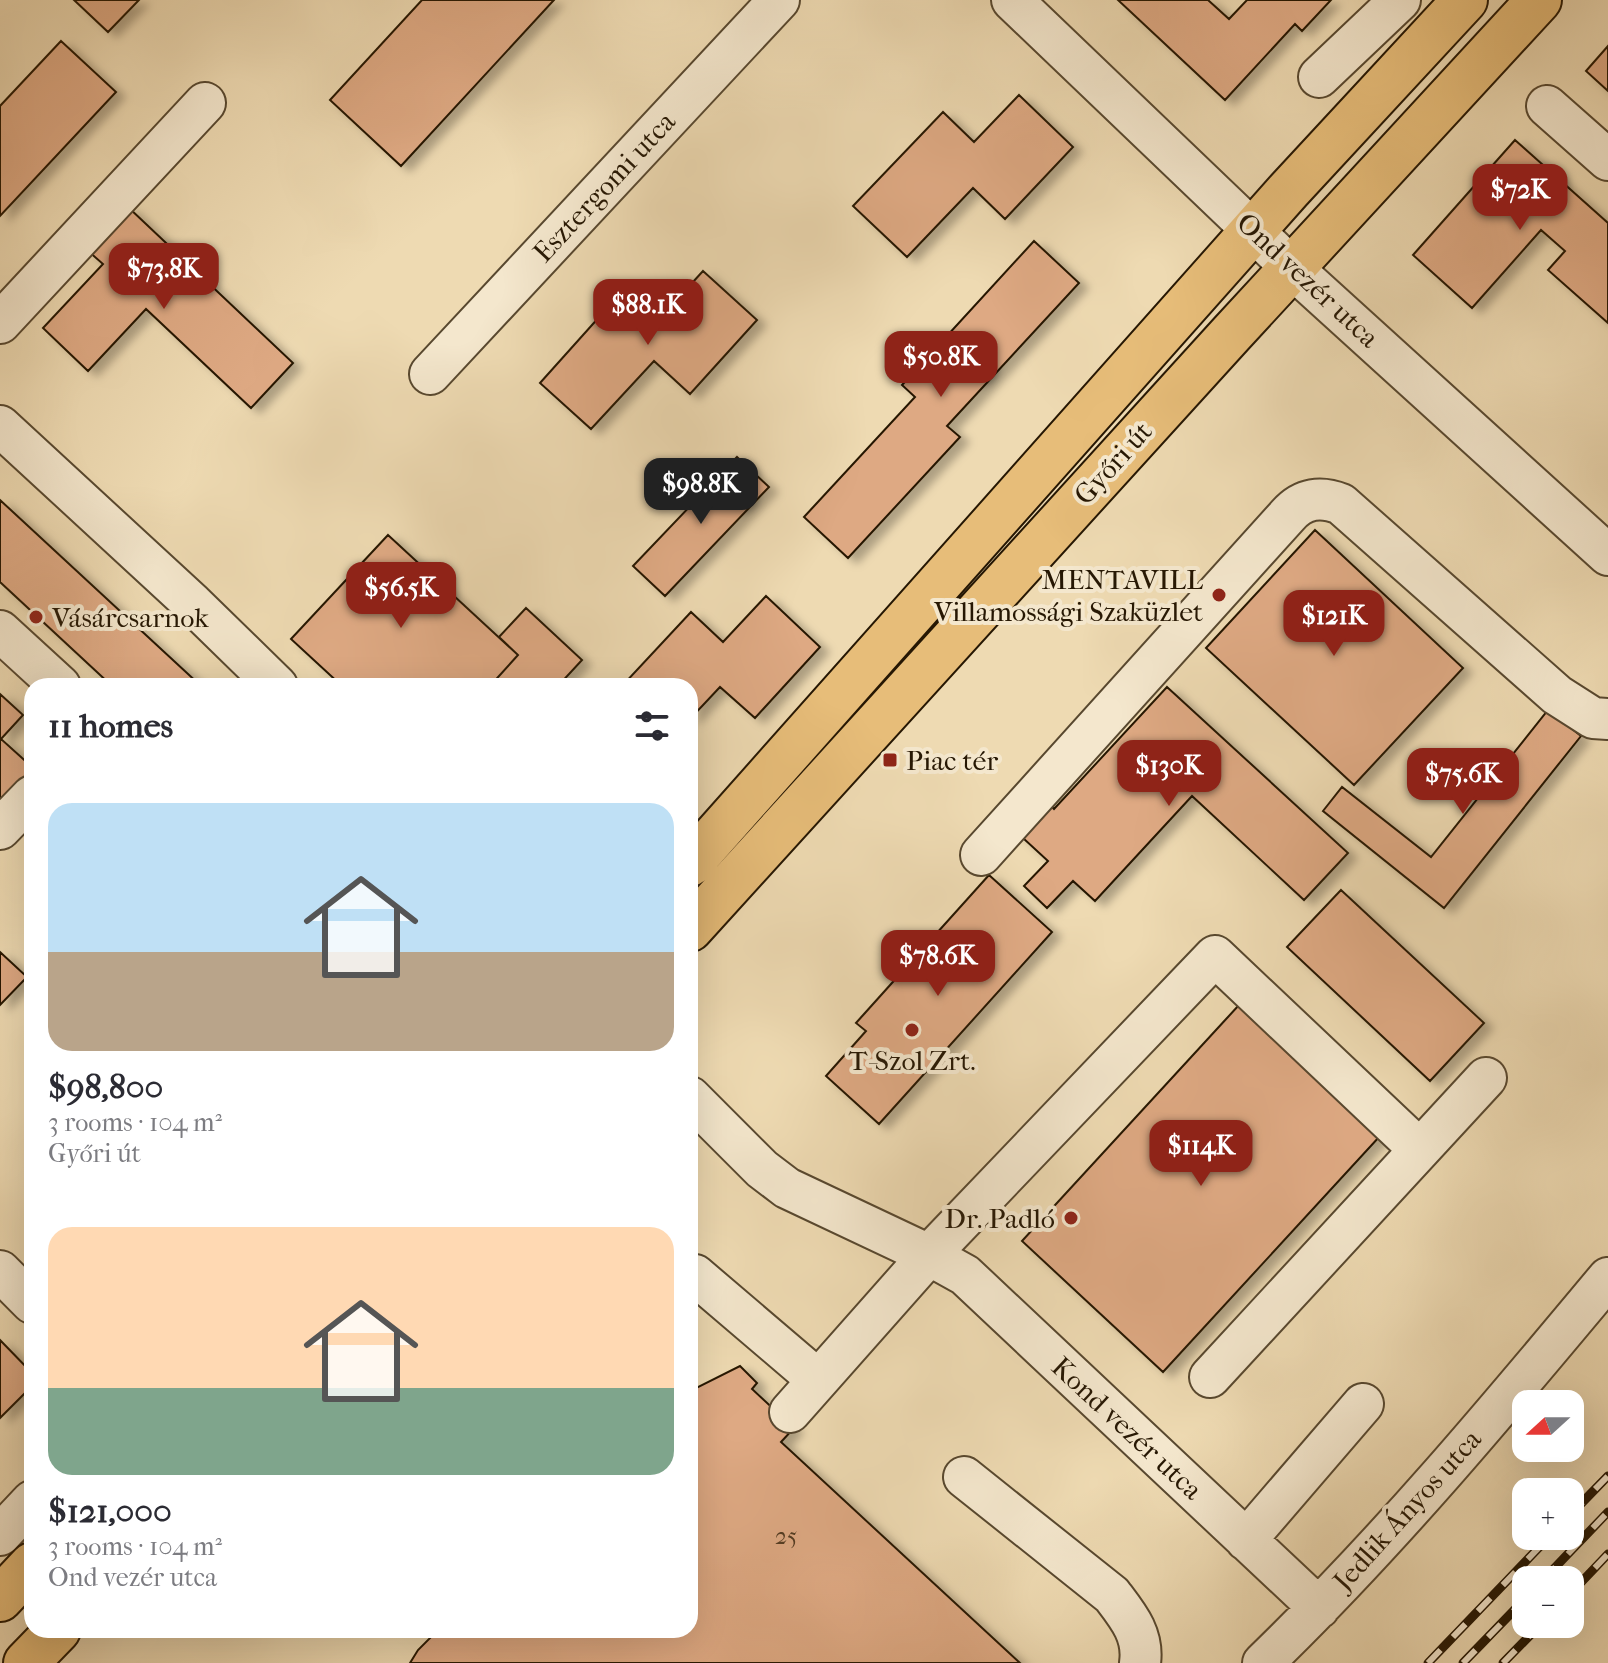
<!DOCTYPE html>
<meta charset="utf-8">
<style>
:root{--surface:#fff;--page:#f2f2f3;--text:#2b2b33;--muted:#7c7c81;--accent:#8f2418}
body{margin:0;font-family:"IM FELL French Canon",serif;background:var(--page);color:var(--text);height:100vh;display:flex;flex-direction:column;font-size:30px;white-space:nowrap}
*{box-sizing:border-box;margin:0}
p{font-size:26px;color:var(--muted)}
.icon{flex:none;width:44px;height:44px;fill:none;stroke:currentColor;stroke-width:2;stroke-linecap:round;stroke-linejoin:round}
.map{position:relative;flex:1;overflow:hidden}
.panel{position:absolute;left:24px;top:678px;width:674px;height:960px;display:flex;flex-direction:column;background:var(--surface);border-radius:24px;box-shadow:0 8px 32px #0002}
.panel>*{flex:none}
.needle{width:52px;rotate:249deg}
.buttons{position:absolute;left:1512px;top:1390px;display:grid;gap:16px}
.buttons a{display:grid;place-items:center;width:72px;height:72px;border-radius:16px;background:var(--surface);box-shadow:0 8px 32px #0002;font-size:40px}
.price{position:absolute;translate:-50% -68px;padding:0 18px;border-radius:16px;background:var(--accent);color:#fff;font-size:26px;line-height:52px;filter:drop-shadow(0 2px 4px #0008)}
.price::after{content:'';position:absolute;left:50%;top:48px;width:24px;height:18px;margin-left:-12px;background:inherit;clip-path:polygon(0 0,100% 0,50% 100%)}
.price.current{background:#222;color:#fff}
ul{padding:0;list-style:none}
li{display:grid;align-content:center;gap:16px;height:424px;padding:0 24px}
li span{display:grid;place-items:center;height:248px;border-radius:24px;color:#555}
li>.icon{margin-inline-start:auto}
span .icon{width:144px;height:144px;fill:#fffc;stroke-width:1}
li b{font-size:34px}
h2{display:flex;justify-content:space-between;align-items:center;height:96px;padding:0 24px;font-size:34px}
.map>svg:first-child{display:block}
</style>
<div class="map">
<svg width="1608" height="1663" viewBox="0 0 1608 1663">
<defs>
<filter id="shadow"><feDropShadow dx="9" dy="5" stdDeviation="4" flood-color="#0004"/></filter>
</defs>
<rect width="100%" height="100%" fill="#eedab2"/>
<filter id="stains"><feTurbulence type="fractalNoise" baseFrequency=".0025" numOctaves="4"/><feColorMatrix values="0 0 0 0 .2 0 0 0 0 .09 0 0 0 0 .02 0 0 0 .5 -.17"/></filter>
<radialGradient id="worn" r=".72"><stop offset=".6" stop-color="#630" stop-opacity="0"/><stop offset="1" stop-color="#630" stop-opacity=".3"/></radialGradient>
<path fill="#dea983" stroke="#261703" stroke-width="2" filter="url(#shadow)" d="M74,0H139L108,32Z
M422,0H554L401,166L330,100Z
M1118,0H1208L1229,19L1247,0H1331L1302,31L1295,24L1225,100Z
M61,41L116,92L0,216V106Z
M1608,46V91L1586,71Z
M1019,95L1073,147L1005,219L973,188L907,257L853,206L943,112L974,142Z
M1515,140L1608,223V323L1548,270L1565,251L1541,230L1472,308L1413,255Z
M128,207L293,363L251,408L146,309L88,371L43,328L103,264L87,250Z
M1034,241L1079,283L947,426L960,437L848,558L804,517L915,397L902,385Z
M703,271L757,320L690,394L654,361L591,429L540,383L627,286L661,317Z
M737,457L769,487L665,596L633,566Z
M0,500L201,686H112L0,582Z
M1315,530L1463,668L1354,785L1206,648Z
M388,535L518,655L490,686H342L291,639Z
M766,596L820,647L755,718L720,687L690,719V686H622L691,612L723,642Z
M526,608L582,660L558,686H490L518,655L499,637Z
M1167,687L1348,853L1304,900L1192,796L1095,901L1073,881L1047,908L1024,886L1048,861L1011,827L1040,795L1054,809Z
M0,694L23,715L1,739L32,767V776L0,812Z
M1548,710L1581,736L1444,908L1323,811L1342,787L1431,857Z
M989,875L1052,932L879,1124L826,1076L866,1031L856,1023Z
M1341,890L1484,1023L1430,1081L1287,947Z
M0,952L27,977L0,1005Z
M1239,1005L1380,1136L1163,1372L1022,1241Z
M0,1340L32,1373V1386L0,1418Z
M740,1366L757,1383L752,1389L794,1428L781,1442L1020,1663H410L418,1650L438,1630H690V1391Z"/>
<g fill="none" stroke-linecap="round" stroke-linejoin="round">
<g stroke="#58482f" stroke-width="44">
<path id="minor" d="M1012,0L1292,268L1608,555
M1319,77L1400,0
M1547,106L1608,160
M0,323L205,103
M430,374L779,0
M0,426L193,604L277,686
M0,631L60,686
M0,829L32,796
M981,855L1288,515C1303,498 1321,496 1341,504L1557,695L1593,718L1608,719
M690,1097L762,1169L787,1188L929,1255L965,1275L1319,1608
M0,1271L32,1303
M695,1275L818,1380
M1210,1377L1486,1078
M790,1412L929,1255L1215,956L1419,1149
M964,1477L1112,1595C1128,1616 1144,1635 1140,1663
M0,1535L32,1501
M1246,1540L1363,1404
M1263,1663C1387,1543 1498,1410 1608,1278"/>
</g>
<g stroke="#261703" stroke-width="48">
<path id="major" d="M690,864L1289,190L1465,0
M690,929L1231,334L1539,0
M0,1599L32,1565
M26,1663L58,1630"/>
</g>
<use href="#minor" stroke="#f4e7cd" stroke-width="40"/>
<use href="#major" stroke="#e7bd79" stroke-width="44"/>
<g stroke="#261703" stroke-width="9">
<path id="rail" d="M1570,1515L1608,1476
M1543,1580L1608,1512
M1570,1594L1608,1554
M1428,1663L1550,1536
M1463,1663L1526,1598
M1503,1663L1541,1624"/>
</g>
<use href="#rail" stroke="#f4e7cd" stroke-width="6" stroke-dasharray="18" stroke-linecap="butt"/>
</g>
<g fill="#8f2418" stroke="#f4e7cd" stroke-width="3">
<circle cx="1219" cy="595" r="8"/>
<circle cx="36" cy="617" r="8"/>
<rect x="882" y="752" width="16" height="16" rx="4"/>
<circle cx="912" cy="1030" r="8"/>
<circle cx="1071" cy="1218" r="8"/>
</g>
<g text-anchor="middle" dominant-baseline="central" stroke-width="8" stroke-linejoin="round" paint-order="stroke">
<g font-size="24" fill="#543c23">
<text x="786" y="1536">25</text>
</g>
<g font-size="28" fill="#261703" stroke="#f4e7cd">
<text transform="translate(604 187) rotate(-47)">Esztergomi utca</text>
<text transform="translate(1308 280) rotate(43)">Ond vezér utca</text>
<text transform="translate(1113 463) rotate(-48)">Győri út</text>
<text transform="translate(1127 1428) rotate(43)">Kond vezér utca</text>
<text transform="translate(1407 1510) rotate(-48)">Jedlik Ányos utca</text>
</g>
<g font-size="28" fill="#261703" stroke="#f4e7cd" text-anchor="end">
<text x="1203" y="579">MENTAVILL<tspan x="1203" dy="32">Villamossági Szaküzlet</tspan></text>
<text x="52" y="617" text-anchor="start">Vásárcsarnok</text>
<text x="906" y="760" text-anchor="start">Piac tér</text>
<text x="912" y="1060" text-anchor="middle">T-Szol Zrt.</text>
<text x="1055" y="1218">Dr. Padló</text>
</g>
</g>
<rect width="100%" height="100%" filter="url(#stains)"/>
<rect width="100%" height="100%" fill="url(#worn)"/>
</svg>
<div class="buttons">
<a><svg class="needle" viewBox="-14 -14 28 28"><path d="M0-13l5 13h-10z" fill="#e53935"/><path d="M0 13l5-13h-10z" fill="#7c7c81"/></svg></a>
<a>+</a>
<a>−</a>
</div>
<b class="price" style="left:1520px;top:232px">$72K</b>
<b class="price" style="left:164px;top:311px">$73.8K</b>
<b class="price" style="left:648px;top:347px">$88.1K</b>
<b class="price" style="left:941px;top:399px">$50.8K</b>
<b class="price current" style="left:701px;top:526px">$98.8K</b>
<b class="price" style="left:401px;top:630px">$56.5K</b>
<b class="price" style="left:1334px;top:658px">$121K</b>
<b class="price" style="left:1169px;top:808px">$130K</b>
<b class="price" style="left:1463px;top:816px">$75.6K</b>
<b class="price" style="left:938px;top:998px">$78.6K</b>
<b class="price" style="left:1201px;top:1188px">$114K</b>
<section class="panel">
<h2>11 homes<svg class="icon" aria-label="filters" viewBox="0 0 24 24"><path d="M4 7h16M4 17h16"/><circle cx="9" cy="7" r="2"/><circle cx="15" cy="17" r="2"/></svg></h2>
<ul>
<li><span style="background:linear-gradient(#bfe0f5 60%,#b9a48a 0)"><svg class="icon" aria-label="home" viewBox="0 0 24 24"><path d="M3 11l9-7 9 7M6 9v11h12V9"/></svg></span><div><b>$98,800</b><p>3 rooms · 104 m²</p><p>Győri út</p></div></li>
<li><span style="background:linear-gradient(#ffd9b3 65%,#7fa58c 0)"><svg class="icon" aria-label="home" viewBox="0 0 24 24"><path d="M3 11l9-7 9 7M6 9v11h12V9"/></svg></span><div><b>$121,000</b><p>3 rooms · 104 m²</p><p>Ond vezér utca</p></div></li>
</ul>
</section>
</div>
